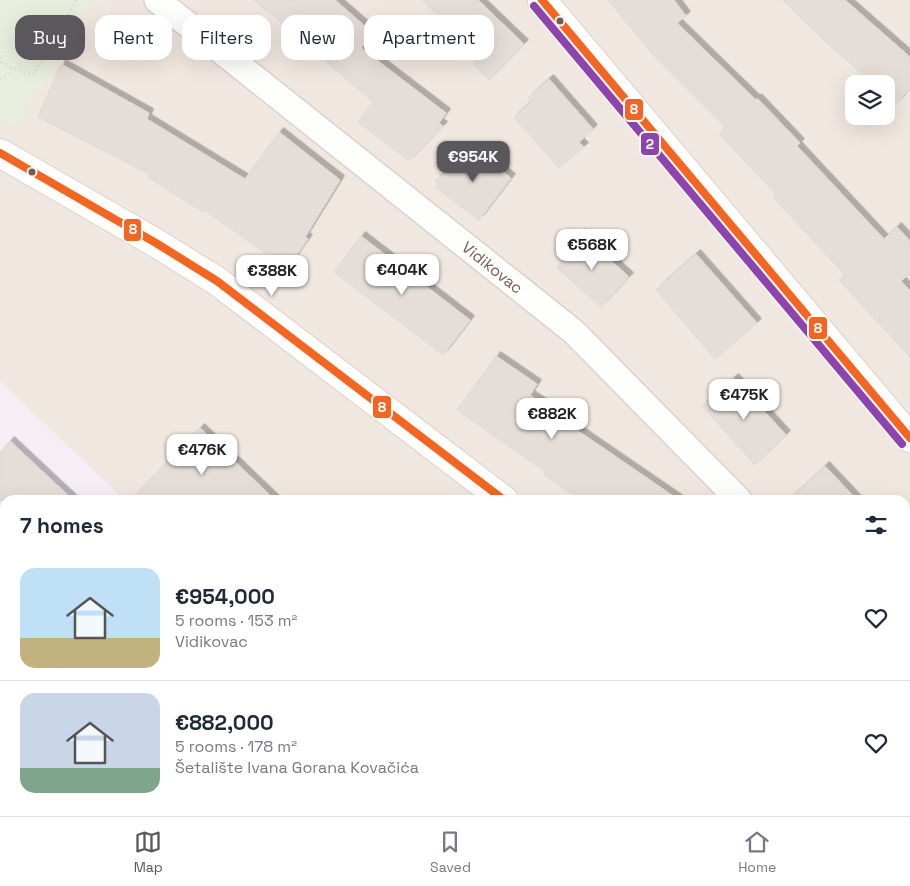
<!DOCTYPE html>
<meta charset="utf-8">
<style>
:root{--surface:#fff;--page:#f2f2f3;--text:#1f2937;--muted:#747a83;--line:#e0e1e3;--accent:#5a585c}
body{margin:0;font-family:"Space Grotesk",sans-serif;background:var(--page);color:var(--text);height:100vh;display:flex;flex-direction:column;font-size:19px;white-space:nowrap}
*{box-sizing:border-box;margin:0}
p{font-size:16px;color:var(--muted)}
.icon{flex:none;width:28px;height:28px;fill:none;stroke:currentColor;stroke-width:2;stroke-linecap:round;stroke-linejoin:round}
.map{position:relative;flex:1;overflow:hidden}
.side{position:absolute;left:0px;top:495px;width:910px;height:321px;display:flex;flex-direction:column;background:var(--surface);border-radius:15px 15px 0 0;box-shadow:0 5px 20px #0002}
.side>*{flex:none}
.guide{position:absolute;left:15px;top:15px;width:500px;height:45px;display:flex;gap:10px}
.buttons{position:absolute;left:845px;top:75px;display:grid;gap:10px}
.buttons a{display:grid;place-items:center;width:50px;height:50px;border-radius:10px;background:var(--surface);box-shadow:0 5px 20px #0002;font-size:25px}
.price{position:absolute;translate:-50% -42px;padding:0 11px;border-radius:10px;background:#fff;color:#222;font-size:16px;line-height:32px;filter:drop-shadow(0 1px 2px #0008)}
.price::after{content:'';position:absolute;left:50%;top:30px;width:15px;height:11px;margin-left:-8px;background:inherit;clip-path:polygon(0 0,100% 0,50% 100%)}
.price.current{background:var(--accent);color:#fff}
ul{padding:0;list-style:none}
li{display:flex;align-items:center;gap:15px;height:125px;padding:0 20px}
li+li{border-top:1px solid var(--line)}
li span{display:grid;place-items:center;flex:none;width:140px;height:100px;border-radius:15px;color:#555}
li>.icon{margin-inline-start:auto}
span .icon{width:60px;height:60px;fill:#fffc;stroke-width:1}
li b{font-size:21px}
h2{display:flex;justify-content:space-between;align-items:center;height:60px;padding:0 20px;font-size:21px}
.tag{padding:0 18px;border-radius:15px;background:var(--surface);box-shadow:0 5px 20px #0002;font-size:18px;line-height:45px}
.tag.current{background:var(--accent);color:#fff}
.tab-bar{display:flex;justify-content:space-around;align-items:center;height:70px;border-top:1px solid var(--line);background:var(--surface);font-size:14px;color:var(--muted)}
.tab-bar a{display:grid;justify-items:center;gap:2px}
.tab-bar .current{color:var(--accent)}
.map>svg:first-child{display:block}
</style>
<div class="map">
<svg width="910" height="816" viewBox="0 0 910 816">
<defs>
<filter id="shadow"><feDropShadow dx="4.5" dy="-4.5" stdDeviation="0" flood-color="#0004"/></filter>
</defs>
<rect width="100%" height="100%" fill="#f8f5f1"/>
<path fill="#f0e7e0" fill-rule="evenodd" d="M0,0H910V705L905,763V500H5V811H894L889,816H0ZM854,84H886V116H854Z"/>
<path fill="#f5eff5" d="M0,381L125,500H5V785L0,780Z
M32,811H218L213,816H37Z"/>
<path fill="#e8eedd" d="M0,0H91L17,128L0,119Z"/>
<path fill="#e5ded8" stroke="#e0d8d4" filter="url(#shadow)" d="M253,0H335L374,34L361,48L446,113L439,123L443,126L409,161L358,122L373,102L306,44L307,42Z
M422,0H478L524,44L489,80L473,64L480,56Z
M608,0H674L686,16L677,23L756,100L757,98L800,143L797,146L884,239L897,227L910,241V273L901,281L910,291V357L839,280L845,275L773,197L776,194L719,134L726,128L653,55Z
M783,0H845L910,57V88L896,104L886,95V84H874L829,45Z
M61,64L149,113L147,119L245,179L279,132L340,180L305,237L308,239L287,268L204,210L203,212L148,177L149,174L38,117Z
M549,79L593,129L579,142L584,147L559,168L514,117L532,101L528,98Z
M472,148L511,178L479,220L435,187L438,183L435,181Z
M581,233L629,277L601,307L557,268Z
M361,236L470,320L443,355L334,272Z
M696,254L757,323L715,359L656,290Z
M496,356L537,384L530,395L554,411L552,413L679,500H581L544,475L546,472L457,410Z
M734,378L786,435L755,465L702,406Z
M200,428L275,500H131Z
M10,441L73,500H0V452Z
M825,466L857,500H789Z"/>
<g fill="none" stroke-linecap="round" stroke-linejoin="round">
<g stroke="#d8d2cf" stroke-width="28">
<g id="street">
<path id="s1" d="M157,0L574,332L739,500"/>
<path d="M477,811L483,816"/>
<path d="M231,816L235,811"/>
</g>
</g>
<g stroke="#d8d2cd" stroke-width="30">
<path id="secondary" d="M542,0L910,438
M0,153L156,243L217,281L504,500
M905,782L910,785"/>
</g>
<path stroke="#dad5d0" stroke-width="3" stroke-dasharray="1 4" stroke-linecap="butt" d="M0,52L1,62L12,68L33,75L77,0
M0,79L8,75L12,68
M910,684V685
M0,723L5,717
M905,727L910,724"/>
<use href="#street" stroke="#fefefd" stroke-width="25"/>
<use href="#secondary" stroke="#fefefd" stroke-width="28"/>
<g stroke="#fef9f4" stroke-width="11">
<path id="bus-1" d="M542,0L910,438
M0,153L156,243L217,281L504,500"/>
</g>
<g stroke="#fef9f4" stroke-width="11">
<path id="bus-2" d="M534,6L902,444"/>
</g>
<use href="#bus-1" stroke="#f26522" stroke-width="8"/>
<use href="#bus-2" stroke="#8e44ad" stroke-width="8"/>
</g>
<g fill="#755c52" stroke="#fef9f4" stroke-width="2">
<circle cx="560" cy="21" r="4.5"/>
<circle cx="32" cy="172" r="4.5"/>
</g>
<g text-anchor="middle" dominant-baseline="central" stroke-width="4" stroke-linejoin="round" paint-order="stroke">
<g font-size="16" fill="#755c52" stroke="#fef9f4">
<text stroke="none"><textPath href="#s1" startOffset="429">Vidikovac</textPath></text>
</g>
</g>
<g stroke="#fef9f4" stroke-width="2">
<rect x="624" y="98" width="20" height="23" rx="5" fill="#f26522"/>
<rect x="640" y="132" width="20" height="24" rx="5" fill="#8e44ad"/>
<rect x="123" y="218" width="19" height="24" rx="5" fill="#f26522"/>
<rect x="808" y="316" width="20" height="24" rx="5" fill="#f26522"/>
<rect x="372" y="395" width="20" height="24" rx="5" fill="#f26522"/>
</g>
<g font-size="14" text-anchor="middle" font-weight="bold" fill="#fff">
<text x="634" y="114">8</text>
<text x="650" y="149">2</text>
<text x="133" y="234">8</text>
<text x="818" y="333">8</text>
<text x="382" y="412">8</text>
</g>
</svg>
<div class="buttons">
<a><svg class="icon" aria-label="layers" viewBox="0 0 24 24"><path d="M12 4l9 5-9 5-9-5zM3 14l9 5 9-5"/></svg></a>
</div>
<b class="price current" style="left:473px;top:183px">€954K</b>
<b class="price" style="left:592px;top:271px">€568K</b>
<b class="price" style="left:402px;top:296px">€404K</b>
<b class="price" style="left:272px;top:297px">€388K</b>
<b class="price" style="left:744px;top:421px">€475K</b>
<b class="price" style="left:552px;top:440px">€882K</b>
<b class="price" style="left:202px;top:476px">€476K</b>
<div class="guide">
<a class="tag current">Buy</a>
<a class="tag">Rent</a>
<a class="tag">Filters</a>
<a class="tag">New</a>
<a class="tag">Apartment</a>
</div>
<section class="side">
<h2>7 homes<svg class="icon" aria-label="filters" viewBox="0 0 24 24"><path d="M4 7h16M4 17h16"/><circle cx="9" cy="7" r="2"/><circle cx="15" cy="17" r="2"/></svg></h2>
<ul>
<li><span style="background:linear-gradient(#bfe0f5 70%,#c2b280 0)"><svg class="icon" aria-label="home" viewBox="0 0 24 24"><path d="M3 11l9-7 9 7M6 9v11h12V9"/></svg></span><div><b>€954,000</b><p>5 rooms · 153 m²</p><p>Vidikovac</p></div><svg class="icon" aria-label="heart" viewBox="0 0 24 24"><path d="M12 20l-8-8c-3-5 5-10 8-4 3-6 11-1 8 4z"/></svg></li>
<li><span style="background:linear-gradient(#c9d6e8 75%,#7fa58c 0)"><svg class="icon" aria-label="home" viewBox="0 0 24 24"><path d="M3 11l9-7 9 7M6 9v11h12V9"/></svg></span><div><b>€882,000</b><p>5 rooms · 178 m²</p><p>Šetalište Ivana Gorana Kovačića</p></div><svg class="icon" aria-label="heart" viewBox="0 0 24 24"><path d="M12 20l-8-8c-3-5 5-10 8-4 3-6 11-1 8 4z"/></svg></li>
</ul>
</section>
</div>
<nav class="tab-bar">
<a class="current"><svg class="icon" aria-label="map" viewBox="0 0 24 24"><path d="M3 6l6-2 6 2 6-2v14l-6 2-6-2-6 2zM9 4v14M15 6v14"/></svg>Map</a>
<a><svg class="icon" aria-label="saved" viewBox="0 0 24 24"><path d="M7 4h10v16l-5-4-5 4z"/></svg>Saved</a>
<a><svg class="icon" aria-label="home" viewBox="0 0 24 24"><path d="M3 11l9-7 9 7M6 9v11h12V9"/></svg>Home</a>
</nav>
